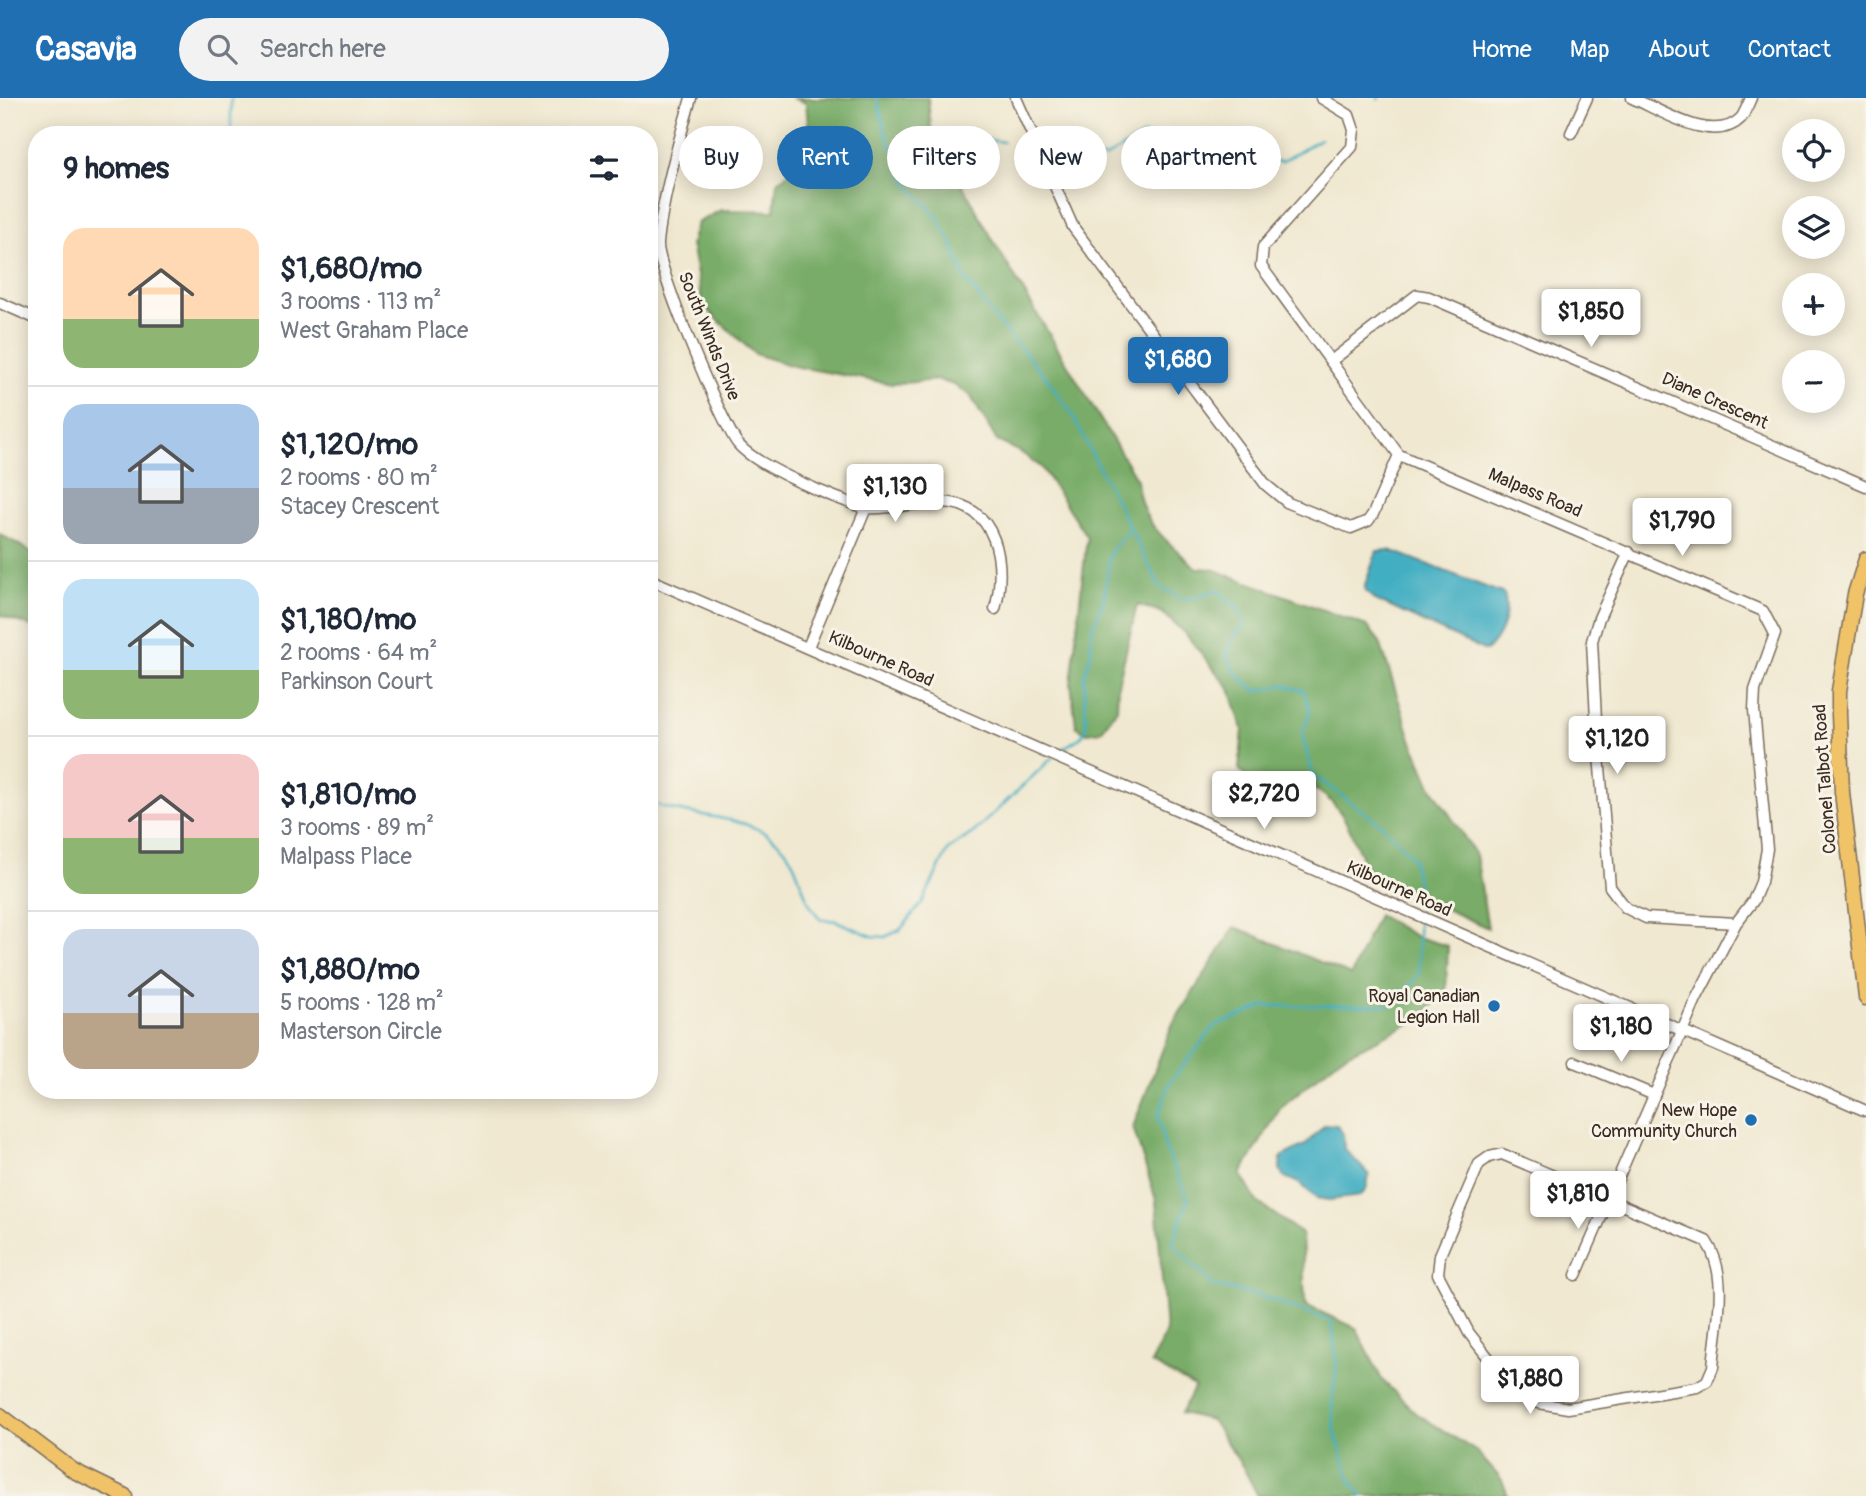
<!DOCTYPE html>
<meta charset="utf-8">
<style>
:root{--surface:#fff;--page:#f2f2f3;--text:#1f2937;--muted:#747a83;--line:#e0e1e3;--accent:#1f6fb2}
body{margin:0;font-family:Pangolin,sans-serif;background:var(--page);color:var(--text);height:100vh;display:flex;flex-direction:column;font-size:26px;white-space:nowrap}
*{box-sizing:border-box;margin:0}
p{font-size:23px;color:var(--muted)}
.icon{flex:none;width:38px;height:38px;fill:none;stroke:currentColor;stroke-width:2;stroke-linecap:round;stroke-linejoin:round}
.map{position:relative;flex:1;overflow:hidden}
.sheet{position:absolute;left:28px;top:28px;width:630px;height:973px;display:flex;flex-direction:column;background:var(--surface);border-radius:28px;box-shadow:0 4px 18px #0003}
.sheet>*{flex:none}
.guide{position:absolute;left:679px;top:28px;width:665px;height:63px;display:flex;gap:14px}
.tools{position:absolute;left:1782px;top:21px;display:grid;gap:14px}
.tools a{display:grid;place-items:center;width:63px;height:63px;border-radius:50%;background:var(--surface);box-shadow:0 4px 18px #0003;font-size:35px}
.price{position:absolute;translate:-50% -60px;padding:0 16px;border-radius:7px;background:#fff;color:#222;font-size:23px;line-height:46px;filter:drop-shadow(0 2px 4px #0008)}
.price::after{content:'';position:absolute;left:50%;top:42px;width:21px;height:16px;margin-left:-10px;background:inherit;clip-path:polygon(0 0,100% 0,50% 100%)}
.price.on{background:var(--accent);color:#fff}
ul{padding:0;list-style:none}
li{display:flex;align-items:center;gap:21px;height:175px;padding:0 35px}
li+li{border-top:2px solid var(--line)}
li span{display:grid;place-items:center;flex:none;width:196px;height:140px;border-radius:21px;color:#555}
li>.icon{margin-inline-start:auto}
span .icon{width:84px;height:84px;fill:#fffc;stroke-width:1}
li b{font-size:30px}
h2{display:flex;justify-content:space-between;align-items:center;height:84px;padding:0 35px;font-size:30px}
.chip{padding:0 24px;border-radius:32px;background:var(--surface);box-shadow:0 4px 18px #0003;font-size:24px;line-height:63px}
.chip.on{background:var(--accent);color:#fff}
header{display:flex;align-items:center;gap:42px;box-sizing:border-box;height:98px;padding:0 35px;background:var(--accent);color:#fff}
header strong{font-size:33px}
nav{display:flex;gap:38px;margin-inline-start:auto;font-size:24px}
.search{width:490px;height:63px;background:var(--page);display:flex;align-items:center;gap:18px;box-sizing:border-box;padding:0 24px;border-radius:38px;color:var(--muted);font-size:26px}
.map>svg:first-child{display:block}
</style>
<header>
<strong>Casavia</strong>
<div class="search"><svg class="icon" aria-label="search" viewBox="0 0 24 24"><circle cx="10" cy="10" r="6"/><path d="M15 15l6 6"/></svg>Search here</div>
<nav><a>Home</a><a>Map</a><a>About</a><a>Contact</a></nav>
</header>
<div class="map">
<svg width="1866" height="1398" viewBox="0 0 1866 1398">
<rect width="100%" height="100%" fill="#f7f3e8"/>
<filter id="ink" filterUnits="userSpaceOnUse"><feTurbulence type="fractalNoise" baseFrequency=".0143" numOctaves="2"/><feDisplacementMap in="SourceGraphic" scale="14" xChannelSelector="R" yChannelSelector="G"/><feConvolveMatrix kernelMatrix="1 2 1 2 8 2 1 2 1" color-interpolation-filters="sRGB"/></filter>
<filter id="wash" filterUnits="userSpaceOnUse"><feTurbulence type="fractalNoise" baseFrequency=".00686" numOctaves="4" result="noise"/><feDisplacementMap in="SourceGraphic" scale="28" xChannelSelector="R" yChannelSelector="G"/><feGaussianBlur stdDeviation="1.57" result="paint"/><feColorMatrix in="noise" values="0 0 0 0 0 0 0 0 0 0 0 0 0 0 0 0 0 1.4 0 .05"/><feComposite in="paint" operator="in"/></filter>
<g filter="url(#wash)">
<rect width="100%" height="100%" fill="#f0e8d0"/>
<path fill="#78ac68" stroke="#5a6b43" stroke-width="2" d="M792,0H928L931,30L995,146L1137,382C1140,427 1166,441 1196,470L1212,471L1367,528L1380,544L1411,641L1431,688L1476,757L1488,830L1368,776C1354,742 1344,701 1307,688L1285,705C1266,699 1252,687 1239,671L1243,632L1230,591L1184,534L1161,514L1137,507L1118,587L1117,611L1101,633L1087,635L1076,628L1071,585L1087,439L1041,369L1019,353L997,343L970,297L954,287L938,282L892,286L793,268L755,256L703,208L691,146L697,125L721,112L774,113L777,84L811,56L806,5Z
M0,436L37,457V530L0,517Z
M1378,817L1417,839L1448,848L1446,894L1417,922L1341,959L1281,1009L1241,1076L1256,1103L1302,1136L1305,1207L1356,1230L1382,1282L1416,1315L1477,1354L1502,1382L1508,1398H1258L1243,1369L1211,1322L1181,1315L1195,1289L1151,1265L1166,1234L1156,1102L1133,1029L1172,927L1235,829L1351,877Z"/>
<path fill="#43aec2" stroke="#3f6c70" stroke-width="2" d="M1390,452L1504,496C1510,516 1501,539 1486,553L1375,502L1365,493V487L1377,453Z
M1325,1027H1337L1343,1036L1344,1050L1369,1077L1366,1092L1360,1098L1329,1102L1316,1100L1301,1086L1285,1079L1280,1071L1281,1059L1305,1047Z"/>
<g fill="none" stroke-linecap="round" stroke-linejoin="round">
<path stroke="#43aec2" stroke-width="2.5" d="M231,0V37
M877,0L886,37L909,88L935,116L953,148L964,179L1000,227L1042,274L1072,316L1160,489L1186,502L1216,492L1237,509L1245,525L1234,539L1227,557L1236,575L1256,593L1284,587L1304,593L1310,614L1302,636L1313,677L1382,727L1413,760L1419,798V815
M1378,1L1379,0
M959,37L1003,44
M1070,56L1105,60L1144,37L1171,39L1281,64L1320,41
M1056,655L1081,639L1086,631L1084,578L1091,556L1092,531L1104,501L1110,455L1130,429
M649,704C690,722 750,713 783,749C802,770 800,801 821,821L836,823L872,838L885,839L900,832L922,805L948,752L974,734L1052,660
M1362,1398L1350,1382L1334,1330L1332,1303L1337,1265L1331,1223L1257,1197L1214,1188L1173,1146L1188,1101L1165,1049L1158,1018L1170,984L1215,928L1264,908L1392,907L1419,876L1418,822"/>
</g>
</g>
<g filter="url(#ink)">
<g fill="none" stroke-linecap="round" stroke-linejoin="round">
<g stroke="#7a6c5c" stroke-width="13">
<path id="minor" d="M691,0C679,43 662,101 658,145C656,169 722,326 738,346C757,369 836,401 866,410
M1016,0L1073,129L1266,387L1288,405L1351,430L1368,423L1373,416L1399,357
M1321,0L1349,17L1354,32L1352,49L1263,149L1261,168L1399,357L1763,513L1775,536L1755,592L1754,612L1767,751L1761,784L1753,803L1736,825L1696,901L1576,1177
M1632,0C1661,12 1714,48 1741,20C1745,15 1748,6 1751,0
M1571,35L1587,0
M0,205L37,221
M1331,263L1417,197L1429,199L1866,388
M1629,454L1599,520L1592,543L1596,621L1610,789L1626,810L1646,820L1736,825
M649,481L1866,1013
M808,549L866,410C891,412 916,404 941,404C998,405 1007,467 995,511
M1575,964L1654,997
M1502,1056L1706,1143C1730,1177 1716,1229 1713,1269L1707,1283L1697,1289L1568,1310L1539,1305L1520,1295L1505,1281L1469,1235L1438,1176L1440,1157L1479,1066L1489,1059Z"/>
</g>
<g stroke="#7a6c5c" stroke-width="17">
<path id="major" d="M1866,461L1855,496L1839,593V616L1842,694L1866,900
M0,1317L74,1373L125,1398"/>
</g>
<use href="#minor" stroke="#fff" stroke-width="10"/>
<use href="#major" stroke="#f0c369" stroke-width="14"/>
</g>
</g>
<g fill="#1f6fb2" stroke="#f7f3e8" stroke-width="2.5">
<circle cx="1494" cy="908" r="7"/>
<circle cx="1751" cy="1022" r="7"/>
</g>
<g text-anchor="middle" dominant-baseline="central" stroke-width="6" stroke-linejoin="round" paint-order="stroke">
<g font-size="18" fill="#3b2a1e" stroke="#f7f3e8">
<text transform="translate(709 238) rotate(68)">South Winds Drive</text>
<text transform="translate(1715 303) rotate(24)">Diane Crescent</text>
<text transform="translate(1535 395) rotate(23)">Malpass Road</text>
<text transform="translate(881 561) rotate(24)">Kilbourne Road</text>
<text transform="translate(1825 681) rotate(-94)">Colonel Talbot Road</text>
<text transform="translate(1399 791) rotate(24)">Kilbourne Road</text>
</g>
<g font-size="18" fill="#3b2a1e" stroke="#f7f3e8" text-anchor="end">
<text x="1480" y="898">Royal Canadian<tspan x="1480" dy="21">Legion Hall</tspan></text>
<text x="1737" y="1012">New Hope<tspan x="1737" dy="21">Community Church</tspan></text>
</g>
</g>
</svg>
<div class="tools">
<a><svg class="icon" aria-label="locate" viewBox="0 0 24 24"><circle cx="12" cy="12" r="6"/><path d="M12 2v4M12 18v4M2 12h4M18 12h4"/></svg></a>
<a><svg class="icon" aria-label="layers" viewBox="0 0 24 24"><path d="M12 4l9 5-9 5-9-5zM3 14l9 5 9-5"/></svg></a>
<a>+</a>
<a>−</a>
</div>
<b class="price" style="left:1591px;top:251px">$1,850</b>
<b class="price on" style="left:1178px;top:299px">$1,680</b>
<b class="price" style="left:895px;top:426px">$1,130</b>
<b class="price" style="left:1682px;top:460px">$1,790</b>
<b class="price" style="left:1617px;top:678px">$1,120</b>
<b class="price" style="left:1264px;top:733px">$2,720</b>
<b class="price" style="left:1621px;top:966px">$1,180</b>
<b class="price" style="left:1578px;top:1133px">$1,810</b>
<b class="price" style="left:1530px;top:1318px">$1,880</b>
<div class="guide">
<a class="chip">Buy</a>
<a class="chip on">Rent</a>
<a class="chip">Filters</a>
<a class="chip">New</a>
<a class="chip">Apartment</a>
</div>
<section class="sheet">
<h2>9 homes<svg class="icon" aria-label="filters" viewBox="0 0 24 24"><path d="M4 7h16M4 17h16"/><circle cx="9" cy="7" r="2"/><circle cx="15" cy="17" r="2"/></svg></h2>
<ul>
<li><span style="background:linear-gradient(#ffd9b3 65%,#8fb573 0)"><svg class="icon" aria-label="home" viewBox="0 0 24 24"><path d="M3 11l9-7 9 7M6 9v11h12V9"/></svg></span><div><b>$1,680/mo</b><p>3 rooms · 113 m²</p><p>West Graham Place</p></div></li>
<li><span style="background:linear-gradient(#a9c7e8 60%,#9aa5b1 0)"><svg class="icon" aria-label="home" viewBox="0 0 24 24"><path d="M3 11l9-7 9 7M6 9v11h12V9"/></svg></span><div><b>$1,120/mo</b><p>2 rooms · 80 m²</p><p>Stacey Crescent</p></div></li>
<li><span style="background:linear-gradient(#bfe0f5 65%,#8fb573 0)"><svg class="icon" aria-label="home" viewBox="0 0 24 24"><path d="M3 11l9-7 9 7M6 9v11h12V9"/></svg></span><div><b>$1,180/mo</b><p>2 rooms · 64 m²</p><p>Parkinson Court</p></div></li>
<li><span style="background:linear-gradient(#f6c9c9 60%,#8fb573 0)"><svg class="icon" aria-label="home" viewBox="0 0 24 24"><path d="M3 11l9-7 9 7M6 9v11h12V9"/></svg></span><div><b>$1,810/mo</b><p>3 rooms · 89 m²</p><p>Malpass Place</p></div></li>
<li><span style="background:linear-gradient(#c9d6e8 60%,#b9a48a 0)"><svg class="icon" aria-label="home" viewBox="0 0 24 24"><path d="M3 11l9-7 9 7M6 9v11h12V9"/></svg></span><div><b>$1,880/mo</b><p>5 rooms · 128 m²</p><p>Masterson Circle</p></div></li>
</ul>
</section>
</div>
